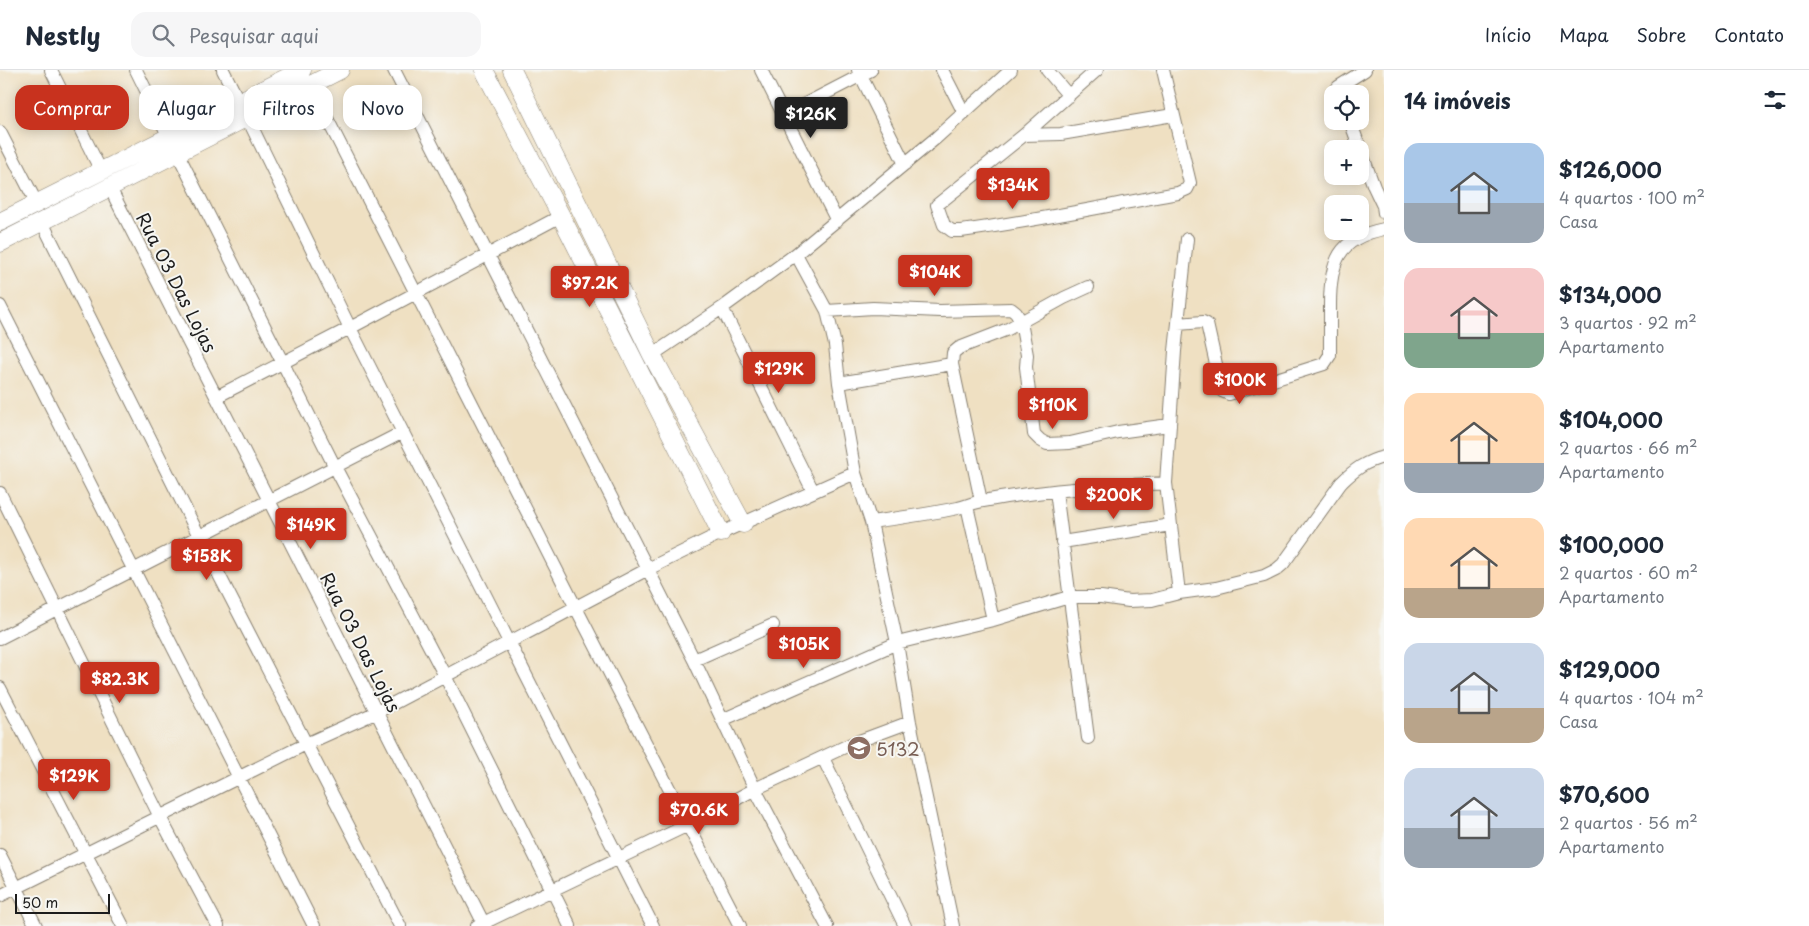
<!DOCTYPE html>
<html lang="pt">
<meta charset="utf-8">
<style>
:root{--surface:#fff;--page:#f6f6f7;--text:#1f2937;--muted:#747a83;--line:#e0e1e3;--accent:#c8321e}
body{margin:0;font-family:"Playpen Sans",sans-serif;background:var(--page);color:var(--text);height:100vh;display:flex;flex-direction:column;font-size:19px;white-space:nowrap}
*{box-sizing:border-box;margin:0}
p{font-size:16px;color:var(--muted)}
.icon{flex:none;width:28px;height:28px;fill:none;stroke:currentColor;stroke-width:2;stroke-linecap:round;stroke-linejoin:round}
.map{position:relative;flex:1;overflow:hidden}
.panel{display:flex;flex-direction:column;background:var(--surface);width:425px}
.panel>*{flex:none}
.banner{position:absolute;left:15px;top:15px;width:475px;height:45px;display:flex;gap:10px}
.fabs{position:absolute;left:1324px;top:15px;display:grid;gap:10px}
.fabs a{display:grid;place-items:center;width:45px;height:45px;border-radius:10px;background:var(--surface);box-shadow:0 2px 12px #0003;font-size:25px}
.scale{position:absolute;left:15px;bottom:12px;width:95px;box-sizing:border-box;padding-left:5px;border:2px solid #1c1c1c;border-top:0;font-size:14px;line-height:18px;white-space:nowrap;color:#1c1c1c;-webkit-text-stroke:4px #f6f6f2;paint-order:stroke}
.price{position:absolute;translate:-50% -42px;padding:0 11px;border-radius:5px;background:var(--accent);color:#fff;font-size:16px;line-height:32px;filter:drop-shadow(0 1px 2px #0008)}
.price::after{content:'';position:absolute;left:50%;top:30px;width:15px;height:11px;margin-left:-8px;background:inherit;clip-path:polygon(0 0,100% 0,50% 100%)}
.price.on{background:#222;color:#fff}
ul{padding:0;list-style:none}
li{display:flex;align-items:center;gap:15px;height:125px;padding:0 20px}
li span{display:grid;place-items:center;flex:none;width:140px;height:100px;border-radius:15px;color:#555}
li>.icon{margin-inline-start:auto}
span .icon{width:60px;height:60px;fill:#fffc;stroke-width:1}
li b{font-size:21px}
h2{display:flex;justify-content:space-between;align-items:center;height:60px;padding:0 20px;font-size:21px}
.tag{padding:0 18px;border-radius:15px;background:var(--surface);box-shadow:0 2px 12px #0003;font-size:18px;line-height:45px}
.tag.on{background:var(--accent);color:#fff}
header{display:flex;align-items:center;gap:30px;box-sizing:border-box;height:70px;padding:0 25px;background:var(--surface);border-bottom:1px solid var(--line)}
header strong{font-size:24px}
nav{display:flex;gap:28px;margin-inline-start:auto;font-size:18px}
.search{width:350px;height:45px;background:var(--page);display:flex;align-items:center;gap:12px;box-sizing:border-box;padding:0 18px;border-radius:15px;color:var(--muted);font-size:19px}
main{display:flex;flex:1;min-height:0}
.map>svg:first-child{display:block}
</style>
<header>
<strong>Nestly</strong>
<div class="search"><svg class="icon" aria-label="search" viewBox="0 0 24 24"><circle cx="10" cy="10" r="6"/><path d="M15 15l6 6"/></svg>Pesquisar aqui</div>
<nav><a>Início</a><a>Mapa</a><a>Sobre</a><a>Contato</a></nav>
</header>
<main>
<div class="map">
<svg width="1384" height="856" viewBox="0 0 1384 856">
<rect width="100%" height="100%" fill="#f6f6f2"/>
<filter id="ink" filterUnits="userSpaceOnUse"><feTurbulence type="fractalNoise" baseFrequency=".02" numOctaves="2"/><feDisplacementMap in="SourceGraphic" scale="10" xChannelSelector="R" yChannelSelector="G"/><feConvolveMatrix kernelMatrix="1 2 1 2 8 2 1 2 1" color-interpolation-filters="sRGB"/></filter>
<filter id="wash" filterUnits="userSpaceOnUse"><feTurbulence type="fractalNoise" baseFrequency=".0096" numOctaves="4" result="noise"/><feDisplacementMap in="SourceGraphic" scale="20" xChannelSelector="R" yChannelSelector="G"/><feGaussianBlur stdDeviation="1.12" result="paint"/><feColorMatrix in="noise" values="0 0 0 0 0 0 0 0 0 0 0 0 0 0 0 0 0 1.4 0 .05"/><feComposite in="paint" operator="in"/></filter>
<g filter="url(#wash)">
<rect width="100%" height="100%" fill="#efe0c2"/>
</g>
<g filter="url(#ink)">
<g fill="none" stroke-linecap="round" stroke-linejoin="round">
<g stroke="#867e6f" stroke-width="14">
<path id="street" d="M51,0L101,101
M136,0L169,67
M223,0L239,32
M394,0L694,590L755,719L827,856
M761,0L837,151
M858,0L905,94
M942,0L964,43
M1047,0L1069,26
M1097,0L1024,65L937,135L944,155L952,161H961C1034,151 1105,136 1178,123L1187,119L1190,113L1163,0
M310,15L575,536L740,856
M1341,24L1338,17L1365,0
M784,45L871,0
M247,47L350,258L653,856
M1350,51L1374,117L1383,136L1384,143
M0,62L37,134
M1024,65L1061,64L1173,45
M178,84L335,397L445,606L570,856
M110,118C235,364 361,610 485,856
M42,152L199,466L400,856
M0,236L314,856
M722,238L813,421
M827,241L873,238L940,241L1011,239L1016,243L1021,252L1027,285L1026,297L1034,364L1040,370L1047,374L1070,373L1118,362L1169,355
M1178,254L1203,252L1207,254L1222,321L1229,324L1324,294L1330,285C1330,268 1330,251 1330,235C1330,192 1338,168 1384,159
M652,285L722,238L796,184
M839,313L952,294
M216,327L350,258L561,146
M1166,413L1179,523
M1056,421L1088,668
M0,423L160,747L218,856
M981,431L952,294L953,283L959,278L1008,259L1064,228L1088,217
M967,436L993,550
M871,452C900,448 929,444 958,438C966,436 975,432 983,431C1043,420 1105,416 1166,413L1175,281L1187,169
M1062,472L1171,455
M0,568L403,362
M694,590L773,555
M0,618L123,856
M722,650L897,573L993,550L1069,527H1101L1129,531L1152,530L1179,523L1216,518L1264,506L1276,500L1283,494L1341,413C1354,400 1366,391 1384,387
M823,688L905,856
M0,785L36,856
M0,826L306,674L377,642L648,499L721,463L855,403
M477,856L688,755L755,719L851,674L910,652
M953,856L910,652L897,573L888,531L871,452L855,403L839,313L835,275L827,241L796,184L936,68L1011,0"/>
</g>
<g stroke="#867e6f" stroke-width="19">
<path id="secondary" d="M484,0L561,146L721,463
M512,0L652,285L743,454
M0,152L302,0
M0,173L340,0"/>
</g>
<use href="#street" stroke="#fff" stroke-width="12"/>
<use href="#secondary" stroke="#fff" stroke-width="18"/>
</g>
</g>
<defs>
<g id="school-disc" transform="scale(1.25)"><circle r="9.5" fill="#8d6e63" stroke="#f6f6f2"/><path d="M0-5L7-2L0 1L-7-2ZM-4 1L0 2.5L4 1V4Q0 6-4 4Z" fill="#fff"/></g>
</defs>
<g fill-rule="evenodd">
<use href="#school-disc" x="859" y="678"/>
</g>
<g text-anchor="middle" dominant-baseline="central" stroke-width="4" stroke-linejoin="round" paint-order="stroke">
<g font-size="18" fill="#1c1c1c" stroke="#f6f6f2">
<text transform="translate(177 212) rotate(63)">Rua 03 Das Lojas</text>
<text transform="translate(361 572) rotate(63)">Rua 03 Das Lojas</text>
</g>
<g font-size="18" fill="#785e54" stroke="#f6f6f2" text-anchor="start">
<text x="876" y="678">5132</text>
</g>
</g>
</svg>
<div class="fabs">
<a><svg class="icon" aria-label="locate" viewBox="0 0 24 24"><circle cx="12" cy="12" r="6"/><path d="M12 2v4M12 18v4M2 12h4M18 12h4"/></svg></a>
<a>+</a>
<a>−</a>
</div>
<div class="scale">50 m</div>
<b class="price on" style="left:811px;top:69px">$126K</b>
<b class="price" style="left:1013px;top:140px">$134K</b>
<b class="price" style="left:935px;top:227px">$104K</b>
<b class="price" style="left:590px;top:238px">$97.2K</b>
<b class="price" style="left:779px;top:324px">$129K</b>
<b class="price" style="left:1240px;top:335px">$100K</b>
<b class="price" style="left:1053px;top:360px">$110K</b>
<b class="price" style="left:1114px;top:450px">$200K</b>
<b class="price" style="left:311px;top:480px">$149K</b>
<b class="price" style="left:207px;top:511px">$158K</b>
<b class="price" style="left:804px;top:599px">$105K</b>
<b class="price" style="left:120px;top:634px">$82.3K</b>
<b class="price" style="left:74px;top:731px">$129K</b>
<b class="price" style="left:699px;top:765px">$70.6K</b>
<div class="banner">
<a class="tag on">Comprar</a>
<a class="tag">Alugar</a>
<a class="tag">Filtros</a>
<a class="tag">Novo</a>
</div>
</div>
<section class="panel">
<h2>14 imóveis<svg class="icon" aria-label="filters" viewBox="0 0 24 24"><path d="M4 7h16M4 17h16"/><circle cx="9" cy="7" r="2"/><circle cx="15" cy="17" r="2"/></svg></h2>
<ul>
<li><span style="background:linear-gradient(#a9c7e8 60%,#9aa5b1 0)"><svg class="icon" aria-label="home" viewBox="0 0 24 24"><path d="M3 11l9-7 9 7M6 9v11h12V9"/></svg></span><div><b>$126,000</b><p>4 quartos · 100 m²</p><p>Casa</p></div></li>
<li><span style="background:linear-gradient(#f6c9c9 65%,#7fa58c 0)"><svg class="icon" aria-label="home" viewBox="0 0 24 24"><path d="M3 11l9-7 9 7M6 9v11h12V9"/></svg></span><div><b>$134,000</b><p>3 quartos · 92 m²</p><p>Apartamento</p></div></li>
<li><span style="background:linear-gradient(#ffd9b3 70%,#9aa5b1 0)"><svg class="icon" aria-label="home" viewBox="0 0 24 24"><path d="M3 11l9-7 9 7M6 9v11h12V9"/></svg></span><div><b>$104,000</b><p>2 quartos · 66 m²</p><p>Apartamento</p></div></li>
<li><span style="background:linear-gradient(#ffd9b3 70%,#b9a48a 0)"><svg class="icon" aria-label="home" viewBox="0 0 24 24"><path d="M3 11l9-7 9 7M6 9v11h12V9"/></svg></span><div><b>$100,000</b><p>2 quartos · 60 m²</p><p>Apartamento</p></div></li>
<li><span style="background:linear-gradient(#c9d6e8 65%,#b9a48a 0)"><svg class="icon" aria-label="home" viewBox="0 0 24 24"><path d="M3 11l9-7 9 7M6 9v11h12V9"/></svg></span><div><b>$129,000</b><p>4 quartos · 104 m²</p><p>Casa</p></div></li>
<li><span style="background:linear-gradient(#c9d6e8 60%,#9aa5b1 0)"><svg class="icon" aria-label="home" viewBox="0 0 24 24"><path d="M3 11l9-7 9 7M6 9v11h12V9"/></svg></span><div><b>$70,600</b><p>2 quartos · 56 m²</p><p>Apartamento</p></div></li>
</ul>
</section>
</main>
